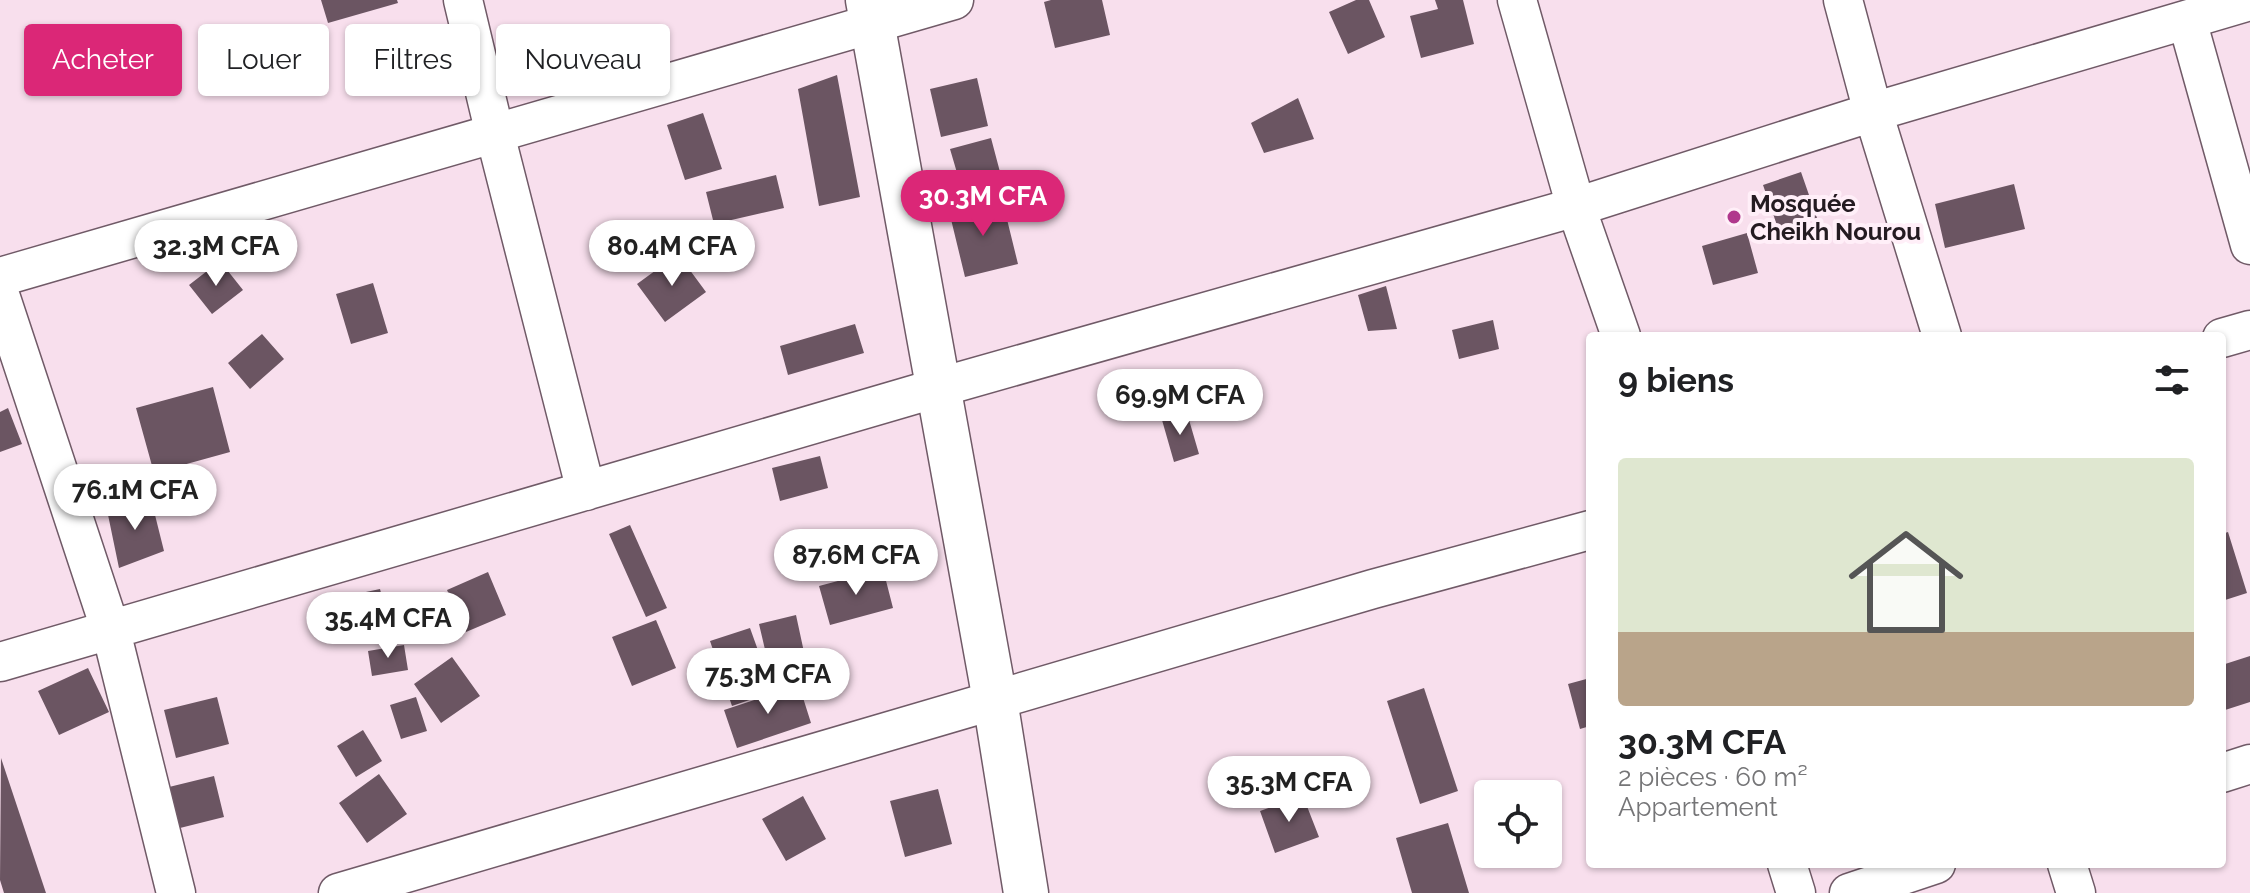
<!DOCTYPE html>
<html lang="fr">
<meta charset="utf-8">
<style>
:root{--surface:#fff;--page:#f6f6f6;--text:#202124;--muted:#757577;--accent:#db2777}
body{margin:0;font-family:Raleway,sans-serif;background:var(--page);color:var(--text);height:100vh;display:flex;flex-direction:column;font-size:30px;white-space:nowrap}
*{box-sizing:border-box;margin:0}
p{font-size:26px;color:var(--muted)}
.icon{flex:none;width:44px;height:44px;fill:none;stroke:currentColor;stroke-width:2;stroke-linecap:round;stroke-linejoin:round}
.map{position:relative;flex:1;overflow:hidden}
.sheet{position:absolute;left:1586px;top:332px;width:640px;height:536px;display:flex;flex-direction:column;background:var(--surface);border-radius:8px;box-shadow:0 2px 6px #0004}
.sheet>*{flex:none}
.hud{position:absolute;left:24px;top:24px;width:760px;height:72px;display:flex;gap:16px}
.fabs{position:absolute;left:1474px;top:780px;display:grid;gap:16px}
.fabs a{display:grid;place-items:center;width:88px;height:88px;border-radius:8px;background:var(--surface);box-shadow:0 2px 6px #0004;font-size:40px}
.price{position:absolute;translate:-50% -68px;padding:0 18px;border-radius:28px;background:#fff;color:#222;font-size:26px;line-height:52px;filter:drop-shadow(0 2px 4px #0008)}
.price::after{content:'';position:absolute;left:50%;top:48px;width:24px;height:18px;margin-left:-12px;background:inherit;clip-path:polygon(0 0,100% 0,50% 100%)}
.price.selected{background:var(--accent);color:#fff}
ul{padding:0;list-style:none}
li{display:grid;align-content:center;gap:16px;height:424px;padding:0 32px}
li span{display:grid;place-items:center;height:248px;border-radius:8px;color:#555}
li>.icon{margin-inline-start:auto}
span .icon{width:144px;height:144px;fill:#fffc;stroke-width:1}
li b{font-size:34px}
h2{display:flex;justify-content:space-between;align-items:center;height:96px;padding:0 32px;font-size:34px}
.pill{padding:0 28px;border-radius:8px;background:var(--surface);box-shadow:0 2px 6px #0004;font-size:28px;line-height:72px}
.pill.selected{background:var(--accent);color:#fff}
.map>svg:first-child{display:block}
</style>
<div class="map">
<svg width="2250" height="893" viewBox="0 0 2250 893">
<rect width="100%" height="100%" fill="#f8dfed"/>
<path fill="#6b5562" d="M321,0H397L398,3L328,23Z
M1051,0H1102L1110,35L1055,48L1044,2Z
M1356,0H1369L1385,37L1348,54L1329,12Z
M1435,0H1463L1474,44L1421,58L1410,16L1438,9Z
M585,26L599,65L556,80L541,42Z
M837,75L860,197L819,206L798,89Z
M977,78L988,126L941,137L930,89Z
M1298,98L1314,139L1264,153L1251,123Z
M703,113L722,169L685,180L667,125Z
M991,138L1000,172L960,183L950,149Z
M1801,172L1817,218L1779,231L1763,185Z
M776,175L784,208L714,224L706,192Z
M2014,184L2025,229L1945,248L1935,204Z
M1002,199L1018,264L965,277L949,211Z
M1747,233L1758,273L1713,285L1702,246Z
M678,254L706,292L665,322L637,284Z
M220,261L243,290L212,314L189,285Z
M373,283L388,333L351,344L336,294Z
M1386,286L1397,329L1368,331L1358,295Z
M1493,320L1499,349L1459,359L1452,330Z
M855,324L864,353L788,375L780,346Z
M262,334L284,359L250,389L228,363Z
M213,387L230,452L154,473L136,408Z
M8,408L22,444L0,452V412Z
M1187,413L1199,454L1174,462L1162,420Z
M820,456L828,488L780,501L772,468Z
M151,499L164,551L119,568L107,510Z
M630,525L667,608L646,617L609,534Z
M2228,532L2247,593L2222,601V534Z
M883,569L893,608L830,625L819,586Z
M488,572L506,615L466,632L447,590Z
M380,589L389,623L355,631L347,596Z
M796,615L810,680L774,688L759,624Z
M656,620L676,668L632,686L612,637Z
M750,628L773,692L732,706L710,641Z
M404,645L408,670L372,676L368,651Z
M2250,656V702L2222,711V665Z
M452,657L480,696L441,723L414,684Z
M88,668L109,712L59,735L38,691Z
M1590,678V726L1580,729L1568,684Z
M799,685L811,723L737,748L724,710Z
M1424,688L1458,791L1420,804L1387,701Z
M217,697L229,744L176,758L164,710Z
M416,697L427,731L401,739L390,705Z
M363,730L382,761L356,777L337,746Z
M1,758L46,893H4L0,880Z
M379,774L407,814L367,843L339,803Z
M214,776L224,817L180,828L169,787Z
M938,789L952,844L905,857L890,801Z
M803,796L826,839L786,861L762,819Z
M1303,796L1319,837L1275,853L1260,811Z
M1448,823L1469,893H1412L1396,838Z"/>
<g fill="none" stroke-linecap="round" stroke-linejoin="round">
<g stroke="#705a67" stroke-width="41">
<path id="street" d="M463,0L495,134L586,491
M1517,0L1576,207L1621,336
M1843,0L1873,112L1942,336
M2187,20L2250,245
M0,277L954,0
M0,295L111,631L176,893
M2222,338L2250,330
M0,662L937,388L1576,207L1873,112L2250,1
M2222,773L2250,764
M1787,864L1796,893
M2067,864L2076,893
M338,893L1373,589L1590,530
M1849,893L1936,864"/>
</g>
<g stroke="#705a67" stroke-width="47">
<path id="secondary" d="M868,0L995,700L1026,893"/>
</g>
<use href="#street" stroke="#fff" stroke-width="38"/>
<use href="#secondary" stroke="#fff" stroke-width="44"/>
</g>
<circle fill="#b0378c" stroke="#ffeff8" stroke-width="3" cx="1734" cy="217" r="8"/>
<g text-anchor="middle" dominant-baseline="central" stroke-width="8" stroke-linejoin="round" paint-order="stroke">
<g font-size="24" font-weight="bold" fill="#241b21" stroke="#ffeff8" text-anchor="start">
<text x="1750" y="203">Mosquée<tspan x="1750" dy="28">Cheikh Nourou</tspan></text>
</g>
</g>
</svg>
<div class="fabs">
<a><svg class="icon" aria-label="locate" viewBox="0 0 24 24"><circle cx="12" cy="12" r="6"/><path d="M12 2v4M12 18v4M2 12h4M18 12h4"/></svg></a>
</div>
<b class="price selected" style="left:983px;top:238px">30.3M CFA</b>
<b class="price" style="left:216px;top:288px">32.3M CFA</b>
<b class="price" style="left:672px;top:288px">80.4M CFA</b>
<b class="price" style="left:1180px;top:437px">69.9M CFA</b>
<b class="price" style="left:135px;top:532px">76.1M CFA</b>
<b class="price" style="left:856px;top:597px">87.6M CFA</b>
<b class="price" style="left:388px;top:660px">35.4M CFA</b>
<b class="price" style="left:768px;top:716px">75.3M CFA</b>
<b class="price" style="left:1289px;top:824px">35.3M CFA</b>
<div class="hud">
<a class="pill selected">Acheter</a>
<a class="pill">Louer</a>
<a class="pill">Filtres</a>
<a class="pill">Nouveau</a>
</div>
<section class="sheet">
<h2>9 biens<svg class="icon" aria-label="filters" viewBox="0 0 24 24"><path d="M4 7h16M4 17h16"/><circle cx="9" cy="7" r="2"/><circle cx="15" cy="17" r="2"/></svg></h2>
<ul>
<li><span style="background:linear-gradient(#dfe7d0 70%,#b9a48a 0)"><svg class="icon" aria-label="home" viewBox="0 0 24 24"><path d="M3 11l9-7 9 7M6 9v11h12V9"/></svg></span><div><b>30.3M CFA</b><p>2 pièces · 60 m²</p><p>Appartement</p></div></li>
</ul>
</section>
</div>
